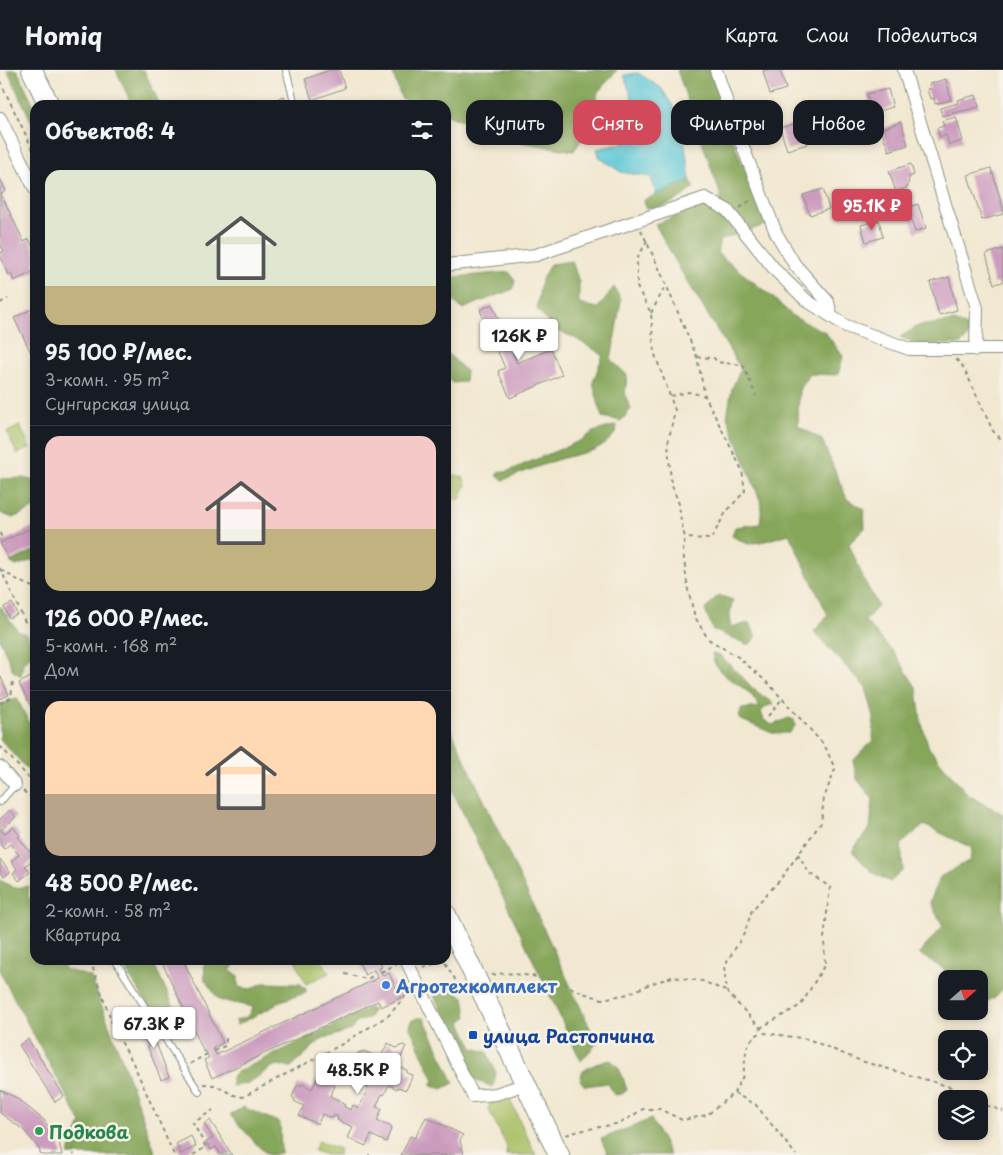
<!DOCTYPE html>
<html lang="ru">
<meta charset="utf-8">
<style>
:root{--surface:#171b24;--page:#242831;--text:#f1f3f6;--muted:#9ea1a6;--line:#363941;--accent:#d1495b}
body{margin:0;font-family:"Playpen Sans",sans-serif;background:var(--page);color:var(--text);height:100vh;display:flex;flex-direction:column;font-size:19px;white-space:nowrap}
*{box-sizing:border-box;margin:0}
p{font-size:16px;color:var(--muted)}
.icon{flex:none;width:28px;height:28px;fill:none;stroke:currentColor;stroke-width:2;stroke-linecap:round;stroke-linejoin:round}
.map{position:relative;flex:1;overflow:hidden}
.drawer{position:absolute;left:30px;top:30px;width:421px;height:865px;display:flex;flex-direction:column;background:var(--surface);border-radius:15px;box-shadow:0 2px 8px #0003}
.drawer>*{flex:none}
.banner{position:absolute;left:466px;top:30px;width:461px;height:45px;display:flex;gap:10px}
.needle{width:32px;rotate:69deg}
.controls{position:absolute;left:938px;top:900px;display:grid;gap:10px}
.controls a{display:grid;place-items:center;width:50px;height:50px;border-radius:10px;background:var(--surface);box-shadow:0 2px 8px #0003;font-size:25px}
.price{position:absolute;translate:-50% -42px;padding:0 11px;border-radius:5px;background:#fff;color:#222;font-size:16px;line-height:32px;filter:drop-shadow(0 1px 2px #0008)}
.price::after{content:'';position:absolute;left:50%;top:30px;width:15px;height:11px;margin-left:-8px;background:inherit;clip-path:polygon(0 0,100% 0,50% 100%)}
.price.current{background:var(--accent);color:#fff}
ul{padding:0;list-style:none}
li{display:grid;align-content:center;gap:10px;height:265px;padding:0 15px}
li+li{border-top:1px solid var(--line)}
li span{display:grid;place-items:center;height:155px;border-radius:15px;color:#555}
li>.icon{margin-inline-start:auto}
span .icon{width:90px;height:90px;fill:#fffc;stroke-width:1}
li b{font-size:21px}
h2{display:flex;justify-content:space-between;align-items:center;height:60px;padding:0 15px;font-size:21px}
.pill{padding:0 18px;border-radius:15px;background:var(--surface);box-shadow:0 2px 8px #0003;font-size:18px;line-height:45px}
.pill.current{background:var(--accent);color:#fff}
header{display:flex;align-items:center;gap:30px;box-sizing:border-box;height:70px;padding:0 25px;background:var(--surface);border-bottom:1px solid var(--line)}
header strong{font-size:24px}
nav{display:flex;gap:28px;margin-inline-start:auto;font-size:18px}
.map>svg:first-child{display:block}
</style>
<header>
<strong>Homiq</strong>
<nav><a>Карта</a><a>Слои</a><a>Поделиться</a></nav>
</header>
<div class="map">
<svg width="1003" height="1085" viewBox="0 0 1003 1085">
<rect width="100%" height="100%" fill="#f7f3e8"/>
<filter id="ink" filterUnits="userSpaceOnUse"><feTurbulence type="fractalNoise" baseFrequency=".02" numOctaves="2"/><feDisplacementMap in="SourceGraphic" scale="10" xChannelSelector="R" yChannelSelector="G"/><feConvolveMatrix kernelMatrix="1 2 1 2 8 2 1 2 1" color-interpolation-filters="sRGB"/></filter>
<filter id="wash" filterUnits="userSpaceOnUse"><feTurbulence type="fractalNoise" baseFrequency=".0096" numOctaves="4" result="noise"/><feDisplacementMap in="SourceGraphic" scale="20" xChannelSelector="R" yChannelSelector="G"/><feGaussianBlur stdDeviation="1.12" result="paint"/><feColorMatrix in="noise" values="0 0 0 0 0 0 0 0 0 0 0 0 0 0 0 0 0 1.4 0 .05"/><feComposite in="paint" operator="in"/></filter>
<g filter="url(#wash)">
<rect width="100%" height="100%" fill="#f2e8d1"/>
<path fill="#a8c065" stroke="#647e4c" d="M20,356L30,378L17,384L7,362Z
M446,403L463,407L466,415L460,429H446Z
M295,890H322L329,903L306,914Z
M500,1027L509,1028L536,1085H506L507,1077L488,1038L492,1031Z
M318,1071L340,1079L338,1085H327L314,1081Z"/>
<path fill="#86a65a" stroke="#527247" d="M7,0H17L35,38V59Z
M116,0H144L160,35H132Z
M392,0H617L598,22L592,53L574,81L520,72L446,45V35H419L401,28Z
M677,0H710L733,71L768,154L720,170L717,183L771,226L794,247L825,262L843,286L838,305L810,304L799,320L798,356L822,370L847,429L864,439L865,458L849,474L864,510L878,536L865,551L896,585L917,619L921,651L929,678L968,725L1003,744V919L994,928L979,935V909H946V928H944V899L919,884L943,856L930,832L940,807L970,790L972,778L924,755L901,774L903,800L890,812L872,802L852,781L870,758L873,729L857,709L853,691L873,670L874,647L866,618L814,562L828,545L789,464L765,471L748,474L732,466L735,457L760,454L762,435L727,347L732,318L741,299L681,201L655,154L702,137L722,129Z
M690,110L694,117C678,131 667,138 645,138L644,130Z
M572,191L579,212V234L598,238L614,217L621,230L611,290L627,305L625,325L631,339L621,351L602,347L593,312L603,285L573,267L553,259L537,239L541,211L550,194Z
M509,202L515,210L513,219L462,239C454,231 446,226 446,214L454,207Z
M955,251L969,258V266L961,274H918L900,267L918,256Z
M446,282L466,301L465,312L452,313L446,306Z
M617,355L616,363L606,373L594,380L556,390L503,410L496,405L499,401L506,402L582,370L593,362Z
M23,408L35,411V438L13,448L0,443V409Z
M35,480V489L16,496L10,492Z
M718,525L733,530L729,548L731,557L750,553L756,567L749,575L713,560L705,540Z
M0,536L18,561L28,565L33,585L23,592L21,606L13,601L0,569Z
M712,583L720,585L756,621L774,634L767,636L761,642L764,650L772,655L789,648L794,650L795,656L789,663H772L739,649L741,639L760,637C757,633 754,628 750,624C735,609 715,607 712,583Z
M17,628L35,665V696L27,699L0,669V635Z
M446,649L597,973L581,991L446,707Z
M0,810L14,818L29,816L28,826L35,834V890H62L64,899L91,907L124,995L156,1085H68L81,1053L0,902Z
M119,890H152L181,952L175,959L163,958Z
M204,890H222L224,893L232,890H237L230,901L238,905V917L251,919L263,913L301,914L306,919V923L283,930L274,936L237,955L236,950L247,947L253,937L219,930L205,910Z
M445,914L464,927L467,947L461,952L473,978L487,982L496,1003L493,1017L472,1009L433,923Z
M370,938L373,940L369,948L357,952L351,960L333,966L323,968L291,997L277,995L272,997L249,1013L232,1016V1007L237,1002Z
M417,948H424L454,1013L442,1019L431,1015L434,1010L410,958L411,951Z
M610,990C621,996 623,1009 627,1020L622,1024L614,1025L608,1013L585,1016L580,1010L583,1000L596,994Z
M243,1037L280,1053L281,1083L269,1085L262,1080L230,1045Z
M651,1049L670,1085H608L601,1069Z"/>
<path fill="#5cc7d7" stroke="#3e8286" d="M638,3L661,18L681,48L690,110L656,125L651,107L621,102L600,88L597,79L620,74L633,62L635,36L624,5Z"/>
<g id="blocks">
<path fill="#cc9cbf" d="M330,0H339L345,18L312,30L305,9Z
M765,0H780L786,19L770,24L763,1Z
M946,9L951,30L935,34L934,28L930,29L927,19H930L929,14Z
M888,19L893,37L872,43L867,24Z
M976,25L979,37L942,46L940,38L958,33L957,30Z
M284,26L287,33L282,35H278L276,30Z
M956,47L963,71L949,75L946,65L940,67L937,58L944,56L942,51Z
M801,52L808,74L787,80L780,58Z
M901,52L908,75L889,81L881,59Z
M911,94L914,105L909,107L908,117L896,122L889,101Z
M991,98L1003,138V144L982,150L968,105Z
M0,108L6,121L1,124L24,172L29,169L35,181V192L34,193L35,201L14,211L11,204L9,205L0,185V183L4,181L0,174Z
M823,119L829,139L810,145L803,125Z
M918,134L926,158L915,162L907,138Z
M879,150L883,167L866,172L861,155Z
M1003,179V212L994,214L986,184Z
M949,207L957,240L939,245L930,212Z
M492,234L517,293L551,279L562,305L510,328L498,301L505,298L480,240Z
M32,239L35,245V291L14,248Z
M35,456V478L9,490L0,473Z
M12,533L17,544L9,548L4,537Z
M0,605L9,625L0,629Z
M35,605V645L19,613Z
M10,740L16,747L1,760L4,764L13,757L20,766L18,767L35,788L25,796L30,802L19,811L13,803L17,799L11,791L19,785L10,774L4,779L0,774V749Z
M0,789L10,802L4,807L0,802Z
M161,890H183L223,973L213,978L216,985L378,908L374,900L365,905L358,890H379L382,897L379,898L383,906L389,903L401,928L381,937L378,931L212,1008L204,990L209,988L207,984L206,981L204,982Z
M147,949L169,1007L161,1010L138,952Z
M28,969L64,1026L55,1032L19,975Z
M388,973L396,978L403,975L406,976L397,996L407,1000V1003L413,1005L406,1020L398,1017L397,1019L389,1015L384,1025L382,1024L376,1037L382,1039L377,1051L392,1057L386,1072L371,1065L366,1076L348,1068L353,1057L337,1050L338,1047L334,1045L333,1048L322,1044L318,1054L299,1046L304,1036L294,1031L295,1029L292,1027L298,1014L301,1016L302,1014L312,1019L317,1008L320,1009L322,1005L335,1011L333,1015L335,1016L330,1026L342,1032L341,1033L345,1035L344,1037L351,1040L353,1035L359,1038L368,1018L366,1017L370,1008L354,1001L353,993L358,983L364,981L380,988Z
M0,1020L15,1027L44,1050L59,1072L62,1085H41L39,1079L25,1061L0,1043Z
M426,1047L463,1065L460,1071L464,1085H401L410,1066L415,1068Z
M210,1050L232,1085H221L216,1077L211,1080L206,1072L213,1068L204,1054Z
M191,1066L196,1076L181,1084L176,1074Z"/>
</g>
</g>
<g filter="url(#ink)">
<use href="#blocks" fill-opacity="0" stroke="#889282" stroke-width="1"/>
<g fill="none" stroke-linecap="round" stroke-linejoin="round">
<g stroke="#889282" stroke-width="8">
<path id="service" d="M286,0L295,35
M0,732L15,715
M115,890L199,1022"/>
</g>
<g stroke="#889282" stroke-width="14">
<path id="minor" d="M716,0L733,51L776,163L795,195L828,232L831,246
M904,0L977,238L976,280
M0,48L35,119
M446,195L536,185L705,128L727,140L776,201L806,230L846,256L909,279H1003
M0,697L15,715
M406,890L473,1026L496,1024L514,1018"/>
</g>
<g stroke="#889282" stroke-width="22">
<path id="trunk" d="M32,0L49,35
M446,845L559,1085"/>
</g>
<path stroke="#889282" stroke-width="2" stroke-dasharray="4 4" stroke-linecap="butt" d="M0,11L35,84
M740,138L752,129
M641,160L658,196L697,287L705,326L742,400L745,421L726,442L711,469L685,468
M647,171L637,189V217L651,243L654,282L675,340L668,373L671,413L679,434L681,451L685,468L683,481L688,520L695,547L708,569L738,587L768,613L825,676L835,699L824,728L821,753L779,811L752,840L745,862L724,897L727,922L765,963
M0,233L8,229
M651,243L666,215
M697,287L714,288L717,292L743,295L756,326
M956,289L964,298L993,361L1003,371
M671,326L689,322L705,326
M0,463L2,469L0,470
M0,498L26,554
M1,500L23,513L35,518
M0,633L11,628L13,611
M768,646L782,629
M0,676L29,708
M23,721L30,726L35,736
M90,890L114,959L133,993L174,1085
M423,897L444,891L459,916
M381,902L397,894
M345,904L367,909L376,904
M492,905L505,903L532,906L554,910L583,923L602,929L628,924L650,914L672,907L702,911L726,921
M760,958L801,935L825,894L824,868L830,817L809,803L798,784
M214,981L225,976L227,965
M190,994L207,984
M203,1014L214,1015L234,1025L243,1027L344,973L389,945L403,929L409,920
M734,1023L756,1035L796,1085
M979,1033L1003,1041
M566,1065L579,1061L621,1053L643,1039H660L682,1050L707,1045L734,1023L743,1006L746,983L749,972L758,964L765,963L808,969L861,991L951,1017L971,1029
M69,1068L74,1085
M369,1084V1085
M193,1085L206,1077L193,1053L213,1040"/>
<use href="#service" stroke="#fff" stroke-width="6"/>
<use href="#minor" stroke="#fff" stroke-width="12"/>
<use href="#trunk" stroke="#fff" stroke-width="20"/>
</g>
</g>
<circle fill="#3f7fe0" stroke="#f7f3e8" stroke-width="2" cx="386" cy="915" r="5"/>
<rect fill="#1a4fb4" stroke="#f7f3e8" stroke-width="2" x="468" y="960" width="10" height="10" rx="2.5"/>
<circle fill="#2e9e5b" stroke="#f7f3e8" stroke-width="2" cx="39" cy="1061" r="5"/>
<g text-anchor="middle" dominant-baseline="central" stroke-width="5" stroke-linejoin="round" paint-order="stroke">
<g font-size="18" font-weight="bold" fill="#366cbe" stroke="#f7f3e8" text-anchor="start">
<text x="396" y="915">Агротехкомплект</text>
</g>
<g font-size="18" font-weight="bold" fill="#164399" stroke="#f7f3e8" text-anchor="start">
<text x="483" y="965">улица Растопчина</text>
</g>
<g font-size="18" font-weight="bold" fill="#27864d" stroke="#f7f3e8" text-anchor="start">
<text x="49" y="1061">Подкова</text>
</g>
</g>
</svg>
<div class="controls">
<a><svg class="needle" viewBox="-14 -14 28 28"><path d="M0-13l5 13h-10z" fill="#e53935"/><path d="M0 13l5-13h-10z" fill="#9ea1a6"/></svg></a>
<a><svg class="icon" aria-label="locate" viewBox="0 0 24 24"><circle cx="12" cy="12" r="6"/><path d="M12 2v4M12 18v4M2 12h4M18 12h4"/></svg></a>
<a><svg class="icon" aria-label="layers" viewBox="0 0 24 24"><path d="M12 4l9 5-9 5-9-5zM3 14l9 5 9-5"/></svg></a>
</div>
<b class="price current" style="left:872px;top:161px">95.1K ₽</b>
<b class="price" style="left:519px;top:291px">126K ₽</b>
<b class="price" style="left:154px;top:979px">67.3K ₽</b>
<b class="price" style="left:358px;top:1025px">48.5K ₽</b>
<div class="banner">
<a class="pill">Купить</a>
<a class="pill current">Снять</a>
<a class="pill">Фильтры</a>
<a class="pill">Новое</a>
</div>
<section class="drawer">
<h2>Объектов: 4<svg class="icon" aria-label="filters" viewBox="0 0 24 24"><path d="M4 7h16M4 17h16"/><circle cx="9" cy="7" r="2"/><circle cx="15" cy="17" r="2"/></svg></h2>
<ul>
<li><span style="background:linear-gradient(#dfe7d0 75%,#c2b280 0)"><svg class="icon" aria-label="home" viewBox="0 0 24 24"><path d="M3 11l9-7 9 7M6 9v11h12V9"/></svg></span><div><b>95 100 ₽/мес.</b><p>3-комн. · 95 m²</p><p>Сунгирская улица</p></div></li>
<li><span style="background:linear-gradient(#f6c9c9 60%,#c2b280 0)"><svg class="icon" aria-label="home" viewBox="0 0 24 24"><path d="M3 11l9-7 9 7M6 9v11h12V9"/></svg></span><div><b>126 000 ₽/мес.</b><p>5-комн. · 168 m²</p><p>Дом</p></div></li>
<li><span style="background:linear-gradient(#ffd9b3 60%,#b9a48a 0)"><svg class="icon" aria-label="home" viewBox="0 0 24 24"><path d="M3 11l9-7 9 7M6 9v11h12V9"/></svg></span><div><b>48 500 ₽/мес.</b><p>2-комн. · 58 m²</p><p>Квартира</p></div></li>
</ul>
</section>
</div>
